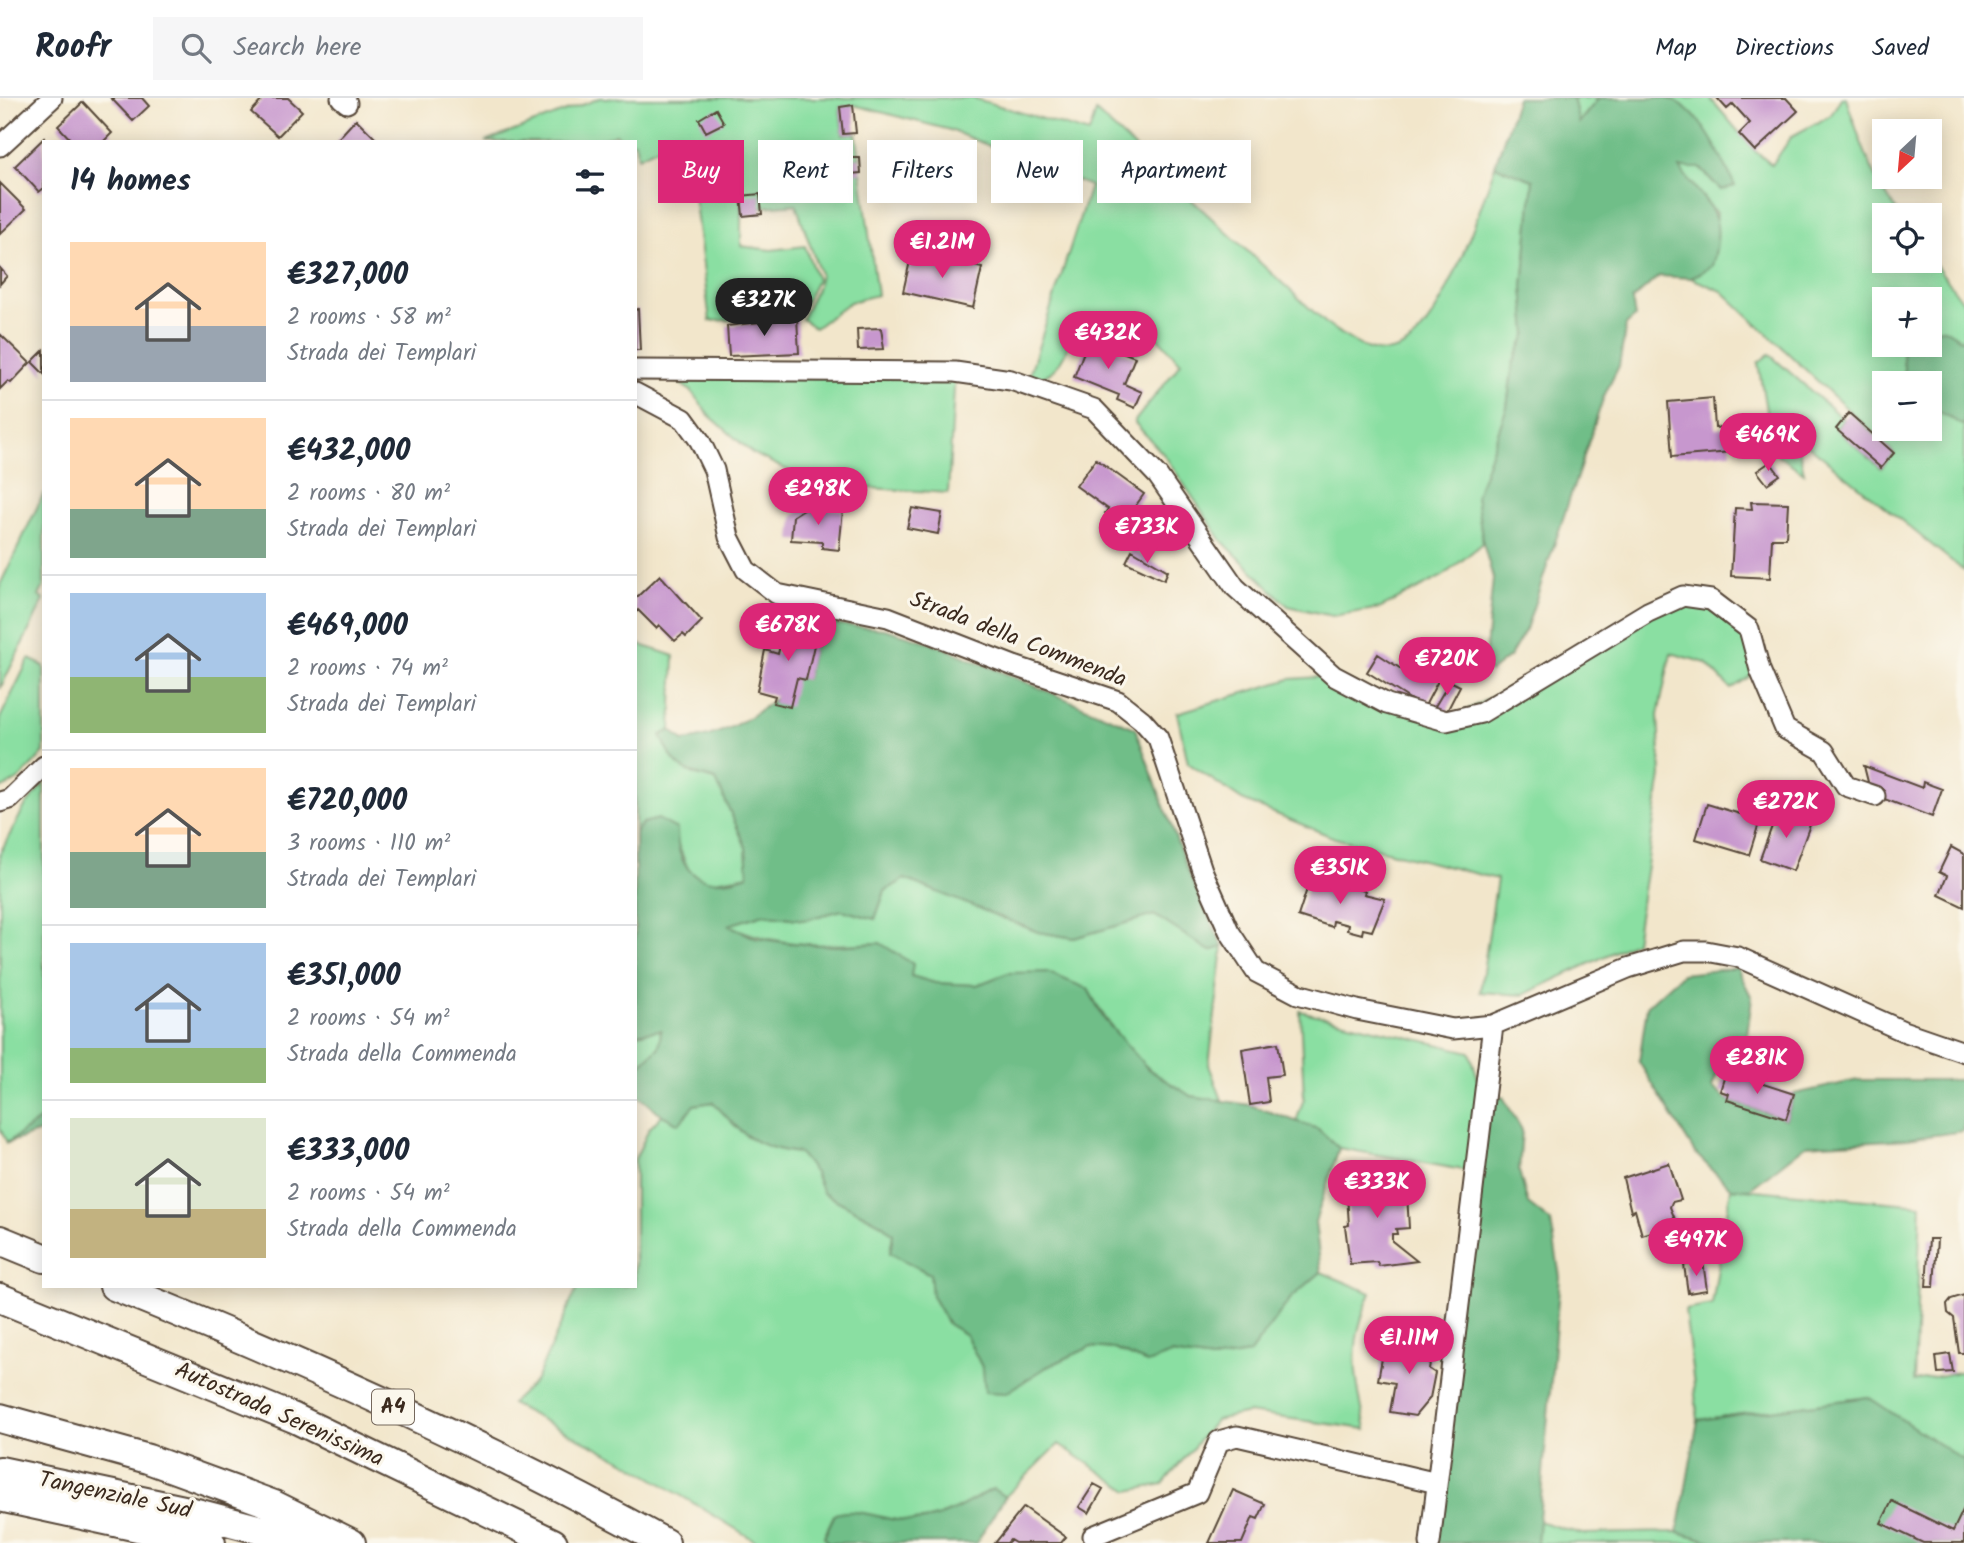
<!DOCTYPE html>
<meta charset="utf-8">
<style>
:root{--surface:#fff;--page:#f6f6f7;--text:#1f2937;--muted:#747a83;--line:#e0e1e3;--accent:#db2777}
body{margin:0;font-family:Kalam,sans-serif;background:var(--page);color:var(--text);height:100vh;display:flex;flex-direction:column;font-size:26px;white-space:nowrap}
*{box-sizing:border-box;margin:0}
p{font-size:23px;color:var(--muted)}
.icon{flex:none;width:38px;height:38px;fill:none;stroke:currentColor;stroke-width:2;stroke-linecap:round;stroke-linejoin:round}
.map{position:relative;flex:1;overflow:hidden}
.panel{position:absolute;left:42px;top:42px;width:595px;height:1148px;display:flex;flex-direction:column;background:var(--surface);border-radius:0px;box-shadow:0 4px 18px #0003}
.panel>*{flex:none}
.top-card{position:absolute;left:658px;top:42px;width:665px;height:63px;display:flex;gap:14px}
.needle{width:46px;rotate:206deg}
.controls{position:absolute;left:1872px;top:21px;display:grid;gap:14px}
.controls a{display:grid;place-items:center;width:70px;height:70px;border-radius:0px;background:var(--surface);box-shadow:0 4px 18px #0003;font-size:35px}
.price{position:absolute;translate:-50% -60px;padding:0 16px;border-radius:24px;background:var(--accent);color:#fff;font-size:23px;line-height:46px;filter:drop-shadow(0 2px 4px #0008)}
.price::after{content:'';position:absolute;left:50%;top:42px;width:21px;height:16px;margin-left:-10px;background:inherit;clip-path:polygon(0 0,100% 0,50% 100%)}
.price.current{background:#222;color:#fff}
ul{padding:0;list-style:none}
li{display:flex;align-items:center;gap:21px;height:175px;padding:0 28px}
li+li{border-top:2px solid var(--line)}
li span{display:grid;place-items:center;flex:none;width:196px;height:140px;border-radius:0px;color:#555}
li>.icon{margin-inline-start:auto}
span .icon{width:84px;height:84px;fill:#fffc;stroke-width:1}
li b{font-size:30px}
h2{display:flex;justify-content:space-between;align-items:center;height:84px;padding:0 28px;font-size:30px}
.chip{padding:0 24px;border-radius:0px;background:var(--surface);box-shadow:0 4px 18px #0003;font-size:24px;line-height:63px}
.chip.current{background:var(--accent);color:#fff}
header{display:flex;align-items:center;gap:42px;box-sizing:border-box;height:98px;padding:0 35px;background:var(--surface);border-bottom:2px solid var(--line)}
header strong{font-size:33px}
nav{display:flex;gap:38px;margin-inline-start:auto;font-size:24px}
.search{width:490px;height:63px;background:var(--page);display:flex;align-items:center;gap:18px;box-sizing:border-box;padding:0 24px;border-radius:0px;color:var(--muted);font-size:26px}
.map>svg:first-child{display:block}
</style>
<header>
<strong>Roofr</strong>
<div class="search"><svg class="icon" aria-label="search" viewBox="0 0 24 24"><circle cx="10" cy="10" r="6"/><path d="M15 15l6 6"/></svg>Search here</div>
<nav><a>Map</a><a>Directions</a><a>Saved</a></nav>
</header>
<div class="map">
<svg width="1964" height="1445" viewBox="0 0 1964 1445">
<rect width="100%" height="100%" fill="#fbf7ec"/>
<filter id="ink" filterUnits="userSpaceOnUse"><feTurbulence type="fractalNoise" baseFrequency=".0143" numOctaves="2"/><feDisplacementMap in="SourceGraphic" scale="14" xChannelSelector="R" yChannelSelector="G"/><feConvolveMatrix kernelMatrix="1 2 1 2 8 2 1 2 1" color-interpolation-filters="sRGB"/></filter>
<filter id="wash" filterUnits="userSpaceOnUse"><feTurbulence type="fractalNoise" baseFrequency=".00686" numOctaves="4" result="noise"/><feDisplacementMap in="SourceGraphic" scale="28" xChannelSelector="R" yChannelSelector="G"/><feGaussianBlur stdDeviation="1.57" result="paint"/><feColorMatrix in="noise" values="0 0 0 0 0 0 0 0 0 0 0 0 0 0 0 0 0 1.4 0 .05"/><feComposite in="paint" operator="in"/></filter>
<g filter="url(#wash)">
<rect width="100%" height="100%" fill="#f2e6cb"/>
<path fill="#8adfa2" stroke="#628460" stroke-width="2" d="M600,0H973L1089,35L1096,14L1329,228C1349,241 1373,261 1398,251C1442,235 1480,110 1495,68L1533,82L1523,189L1527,235L1513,266L1507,309L1476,398L1483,445L1443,478L1381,510L1332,518L1288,508L1222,443L1165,358L1134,324L1181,265L1157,239L1137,255L1078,226C1067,250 1059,283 1028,281L1090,88L950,32L854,7L840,9L843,36L856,35L860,60L849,61L861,75L877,197L850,204L815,230L802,221L818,188L820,176L796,106L761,109L741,99V148L771,152L805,148L817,182L799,218L710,223L693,89L681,38L638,59L635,44H623L616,36L597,44H485Z
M1573,0H1599L1578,25Z
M1667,0H1710L1755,53L1772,67L1792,38L1831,17L1841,0H1846C1861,45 1871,79 1900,117H1885V163H1930V159L1964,205V243L1944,231L1930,230V201H1885V247H1902L1905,281L1909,285H1885V331H1930V308L1964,328V473L1809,348L1797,343L1804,375L1778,357L1767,318L1758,265L1769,256L1843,321L1836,331L1881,370L1894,355L1722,193L1691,180L1712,168L1716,115L1679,70H1700L1721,92Z
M661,273L955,274L948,395L870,390L793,375L752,355L709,317L691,293Z
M44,395V488L39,498L44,502L0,591V487Z
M1683,498L1749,531L1760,572L1731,591L1706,565L1671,555L1658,617L1661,678L1635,844L1523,897L1480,894L1497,781L1335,740L1242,702L1188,665L1177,615L1290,581L1334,578L1446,623Z
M635,545L674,558L671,632L661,637L696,677L716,682L746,749L748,777L708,784L689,773L677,744L642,725L635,737Z
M29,561L44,568V655L17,683L0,691V620Z
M44,685V1019L7,1045L0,1030V755L24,710Z
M905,781L1038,834L1074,840L1154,817L1210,853L1223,849L1209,967L1222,1002C1212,1001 1199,1001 1189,997C1144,977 1111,933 1088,891L1008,875L977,887L935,885L911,878L880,845C828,848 776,850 728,827L764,816L804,822L842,812L875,821L885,793Z
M1300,913L1470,954L1484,1001L1475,1074L1339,1050L1318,1031L1296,1024L1304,1000Z
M661,931L660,949L637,970L638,997L635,936Z
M713,1004C743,1037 753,1049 799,1055L815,1075L823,1095L882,1126L893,1136L890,1155L931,1176L932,1198L948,1226L966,1237L983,1271L1047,1269L1090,1249L1114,1251L1147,1265L1171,1256L1212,1262L1249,1256L1291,1200L1321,1174L1371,1195C1347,1250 1355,1275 1366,1331L1248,1315L1216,1322L1163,1386L1129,1393L1059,1346L1005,1399L993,1391C967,1404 944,1422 914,1423C886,1425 862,1408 834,1417L824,1438L829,1445H759L626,1364L511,1306L536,1282L578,1188H635V1061L649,1031L662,1017L679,1025L694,1007Z
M1731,1090L1921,1107L1914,1283L1964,1273V1363L1868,1299L1698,1322L1685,1212L1712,1207Z
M1538,1423L1582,1436L1678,1434L1718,1445H1537Z"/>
<path fill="#6fbe88" stroke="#557453" stroke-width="2" d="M1517,0H1573L1579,25L1599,0C1620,0 1644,0 1665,0C1699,6 1722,60 1735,88L1721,92L1700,70H1680C1708,111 1728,113 1712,168L1691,180L1659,178L1632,202L1635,219L1626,227L1619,268L1604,298L1526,531L1510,558L1490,574L1480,565L1486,551L1493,480L1483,445L1476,398L1507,309L1513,266L1527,235L1523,189L1533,82L1495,68Z
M1930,230L1944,231L1964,243V328L1930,308V285H1909L1905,281L1902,247H1930Z
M832,526L885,531L935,546L1135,630L1190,778L1223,849L1210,853L1154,817L1074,840L1038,834L905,781L885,793L875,821L842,812L804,822L764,816L729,827L755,840L790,845L836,848L880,845L913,866L911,878L935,885L977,887L1008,875L1047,874L1088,891L1104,921L1148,971L1191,998L1250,1007L1318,1031L1339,1050L1315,1124L1321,1174L1291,1200L1249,1256L1212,1262L1171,1256L1147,1265L1114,1251L1090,1249L1047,1269L1006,1295L985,1294L983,1271L966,1237L948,1226L932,1198L930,1176L890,1155L893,1136L882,1126L823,1095L815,1075L799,1055C753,1049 743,1037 713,1004L694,1007L679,1026L662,1017L638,997L637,970L659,949L661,932L635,936V737L642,725L658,721L677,731C677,780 706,792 748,777L746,749L716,682C680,673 675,670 661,637L671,632L683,643C728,638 766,612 797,580L806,581L818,530Z
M1737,870L1752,900L1747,936L1783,962L1778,978L1722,964L1712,989L1727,1002L1786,1021L1794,996L1858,982H1964V1033L1907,1041L1806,1047L1750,1091L1731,1090L1695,1055L1639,964L1647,908L1682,876Z
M1503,999L1522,1032L1519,1073L1528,1106L1551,1124L1560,1179L1537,1445H1430L1484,1002Z
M44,1019V1033L7,1045Z
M1868,1299L1964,1363V1445H1718L1678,1434L1698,1322Z
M993,1391L1005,1399L976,1445H829L824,1439L835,1416C862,1408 886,1425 914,1423C944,1422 967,1404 993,1391Z"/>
<g id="blocks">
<path fill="#c797ce" d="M111,0H142L149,8L133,23Z
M264,0H288L302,13L278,38L251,14Z
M1717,0H1786L1798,13L1755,53L1739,36L1750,25L1733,6L1727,11Z
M83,4L112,35L103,44H73L58,28Z
M853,7L856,35L843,36L840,9Z
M716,11L724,25L706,34L699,21Z
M356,21L379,44H335Z
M44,40L46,44H44V90L39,94L15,68Z
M849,60H860L861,75L850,76Z
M0,85L26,111L0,136Z
M760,96L762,116L743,118L741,98Z
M912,154L982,170L973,210L903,194Z
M0,170L7,178L0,186Z
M638,211L640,252H635V212Z
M797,220L799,255L729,258L727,228Z
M881,230L884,251L858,252L857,231Z
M0,236L30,265L11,285L8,283L0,291Z
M1089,241L1135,259L1124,286L1142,294L1135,310L1117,302L1119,297L1074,279Z
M44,252V276L32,264Z
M1713,300L1715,330L1729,329L1731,354L1672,359L1668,304Z
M1849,315L1894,355L1881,370L1836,331Z
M1096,361L1144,396L1129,417L1142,426L1127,446L1112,434L1119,425L1105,415L1108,411L1076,388Z
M1770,364L1780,377L1767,386L1757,373Z
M1751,404L1788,405L1786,440H1772L1770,480L1731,478L1735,410L1752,411Z
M807,409L843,412L839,452L822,450V444L791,442L793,418Z
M912,410L942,415L938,436L907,430Z
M1132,452L1168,473L1164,482L1126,464Z
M660,477L702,523L686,539L683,536L675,543L659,527L656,530L638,512L635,515V497L637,499Z
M786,523L818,530L806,582L797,580L790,609L773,605L775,598L757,593L765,552L778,556Z
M1378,556L1420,583L1428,569L1441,577L1426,606L1421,608L1367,574Z
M1450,583L1460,588L1446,615L1434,610Z
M1864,668L1922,690L1923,684L1942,691L1932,719L1871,696Z
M1707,706L1760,722L1749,757L1696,741Z
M1778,712L1811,724L1793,773L1760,761Z
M1951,749L1964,756V809L1939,797L1947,778L1939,774Z
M1311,779L1365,793L1364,796L1385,801L1372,833L1363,831L1362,836L1347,832L1348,827L1333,823L1332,829L1298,818Z
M1278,945L1283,977L1266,979L1269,1004L1250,1007L1242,951Z
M1726,974L1794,996L1786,1021L1727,1002L1729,996L1720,993Z
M1669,1065L1681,1102L1672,1104L1670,1109L1677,1126L1642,1137L1635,1112L1631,1114L1623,1080Z
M1406,1079L1409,1130L1396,1131L1397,1136H1392V1143L1417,1163L1379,1168L1377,1164L1350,1166L1345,1128L1349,1127L1346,1082Z
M1929,1141H1937L1934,1189H1926Z
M1703,1164L1707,1192L1688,1195L1684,1167Z
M1964,1197V1255H1959L1954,1220L1948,1215L1947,1206L1951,1201Z
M1414,1236L1419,1244L1433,1247L1429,1271L1435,1275L1430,1300L1415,1318L1390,1314L1395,1285L1378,1282L1384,1250L1404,1253L1406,1242L1411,1243Z
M1950,1256L1953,1274L1938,1275L1936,1258Z
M1094,1386L1103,1391L1089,1415L1079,1409Z
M1233,1392L1265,1406L1258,1421L1253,1419L1242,1445H1209Z
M1892,1403L1953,1433L1964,1410V1445H1923L1881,1425Z
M1024,1409L1066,1439L1061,1445H1015L1010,1442L1007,1445H995Z"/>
</g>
</g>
<g filter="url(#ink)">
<use href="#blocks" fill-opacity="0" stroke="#564638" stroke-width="2"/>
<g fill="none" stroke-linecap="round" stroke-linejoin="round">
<g stroke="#564638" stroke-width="23">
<path id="minor" d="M341,0L347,5
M0,48L52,0
M635,272L955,274L1011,282L1094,311L1158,378L1235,489L1334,578L1387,606L1446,623L1481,615L1648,514L1683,498L1711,502L1749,531L1760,572L1785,631L1824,653L1846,688L1875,698
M635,295L684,321L700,343L714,372L729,439L746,472L777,496L888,519L1014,568L1118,603L1142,622L1158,640L1202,772L1229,833L1256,874L1298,896L1357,912L1453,931L1493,927L1628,870L1684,853H1706L1738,859L1903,933L1964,954
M0,704L10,701L44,668
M1093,1438L1197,1395L1219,1343L1237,1338L1437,1385
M1430,1445L1493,927"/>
</g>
<g stroke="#564638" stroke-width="32">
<path id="highway" d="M0,1142L44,1160
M114,1188C302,1264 488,1347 665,1445
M0,1200L294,1320L553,1445
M0,1320L148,1361L274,1407L351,1445
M0,1373L193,1414L311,1445
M0,1399L211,1445"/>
</g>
<use href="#minor" stroke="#fff" stroke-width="19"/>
<use href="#highway" stroke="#fff" stroke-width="28"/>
</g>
</g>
<g text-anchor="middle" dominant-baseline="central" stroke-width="6" stroke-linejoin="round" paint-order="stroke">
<rect fill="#fbf7ec" stroke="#75685c" stroke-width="2" x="372" y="1291.5" width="42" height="35" rx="5"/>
<g font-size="21" font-weight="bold" fill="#3b2a1e">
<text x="393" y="1309">A4</text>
</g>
<g font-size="23" fill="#3b2a1e" stroke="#fbf7ec">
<text transform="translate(1018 542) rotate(21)">Strada della Commenda</text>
<text transform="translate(279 1317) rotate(24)">Autostrada Serenissima</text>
<text transform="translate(115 1398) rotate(12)">Tangenziale Sud</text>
</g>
</g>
</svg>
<div class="controls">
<a><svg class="needle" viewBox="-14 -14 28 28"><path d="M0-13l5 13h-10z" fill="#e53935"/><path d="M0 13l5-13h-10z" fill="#747a83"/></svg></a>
<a><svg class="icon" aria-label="locate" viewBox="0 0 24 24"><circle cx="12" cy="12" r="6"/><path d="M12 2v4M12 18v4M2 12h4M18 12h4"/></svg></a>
<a>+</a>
<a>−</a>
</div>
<b class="price" style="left:942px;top:182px">€1.21M</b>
<b class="price current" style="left:764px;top:240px">€327K</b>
<b class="price" style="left:1108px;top:273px">€432K</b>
<b class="price" style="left:1768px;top:375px">€469K</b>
<b class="price" style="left:818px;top:429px">€298K</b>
<b class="price" style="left:1147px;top:467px">€733K</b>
<b class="price" style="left:788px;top:565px">€678K</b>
<b class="price" style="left:1447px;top:599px">€720K</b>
<b class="price" style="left:1786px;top:742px">€272K</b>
<b class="price" style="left:1340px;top:808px">€351K</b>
<b class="price" style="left:1757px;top:998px">€281K</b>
<b class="price" style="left:1377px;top:1122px">€333K</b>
<b class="price" style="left:1696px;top:1180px">€497K</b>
<b class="price" style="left:1409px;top:1278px">€1.11M</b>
<div class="top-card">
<a class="chip current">Buy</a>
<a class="chip">Rent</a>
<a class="chip">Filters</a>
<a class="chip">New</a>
<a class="chip">Apartment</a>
</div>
<section class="panel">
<h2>14 homes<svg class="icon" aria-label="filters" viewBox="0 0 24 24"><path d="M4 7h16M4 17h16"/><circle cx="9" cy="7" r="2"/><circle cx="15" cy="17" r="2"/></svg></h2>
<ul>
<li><span style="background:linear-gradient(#ffd9b3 60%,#9aa5b1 0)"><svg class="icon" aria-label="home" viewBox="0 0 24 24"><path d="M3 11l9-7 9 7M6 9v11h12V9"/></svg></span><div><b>€327,000</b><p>2 rooms · 58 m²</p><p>Strada dei Templari</p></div></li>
<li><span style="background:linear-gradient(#ffd9b3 65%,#7fa58c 0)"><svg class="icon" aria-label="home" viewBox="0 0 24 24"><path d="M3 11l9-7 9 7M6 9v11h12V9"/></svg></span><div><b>€432,000</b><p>2 rooms · 80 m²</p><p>Strada dei Templari</p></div></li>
<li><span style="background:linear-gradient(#a9c7e8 60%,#8fb573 0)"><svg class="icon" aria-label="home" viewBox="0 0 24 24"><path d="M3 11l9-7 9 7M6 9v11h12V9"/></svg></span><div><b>€469,000</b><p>2 rooms · 74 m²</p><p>Strada dei Templari</p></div></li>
<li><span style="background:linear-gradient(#ffd9b3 60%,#7fa58c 0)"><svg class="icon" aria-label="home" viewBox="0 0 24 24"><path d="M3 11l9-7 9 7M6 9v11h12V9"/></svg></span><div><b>€720,000</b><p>3 rooms · 110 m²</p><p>Strada dei Templari</p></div></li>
<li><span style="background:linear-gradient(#a9c7e8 75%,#8fb573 0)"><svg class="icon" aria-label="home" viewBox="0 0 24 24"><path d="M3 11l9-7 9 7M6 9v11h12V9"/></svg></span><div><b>€351,000</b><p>2 rooms · 54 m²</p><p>Strada della Commenda</p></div></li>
<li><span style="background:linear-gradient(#dfe7d0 65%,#c2b280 0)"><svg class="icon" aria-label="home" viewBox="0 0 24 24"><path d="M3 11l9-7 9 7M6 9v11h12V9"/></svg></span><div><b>€333,000</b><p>2 rooms · 54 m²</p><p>Strada della Commenda</p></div></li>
</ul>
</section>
</div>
